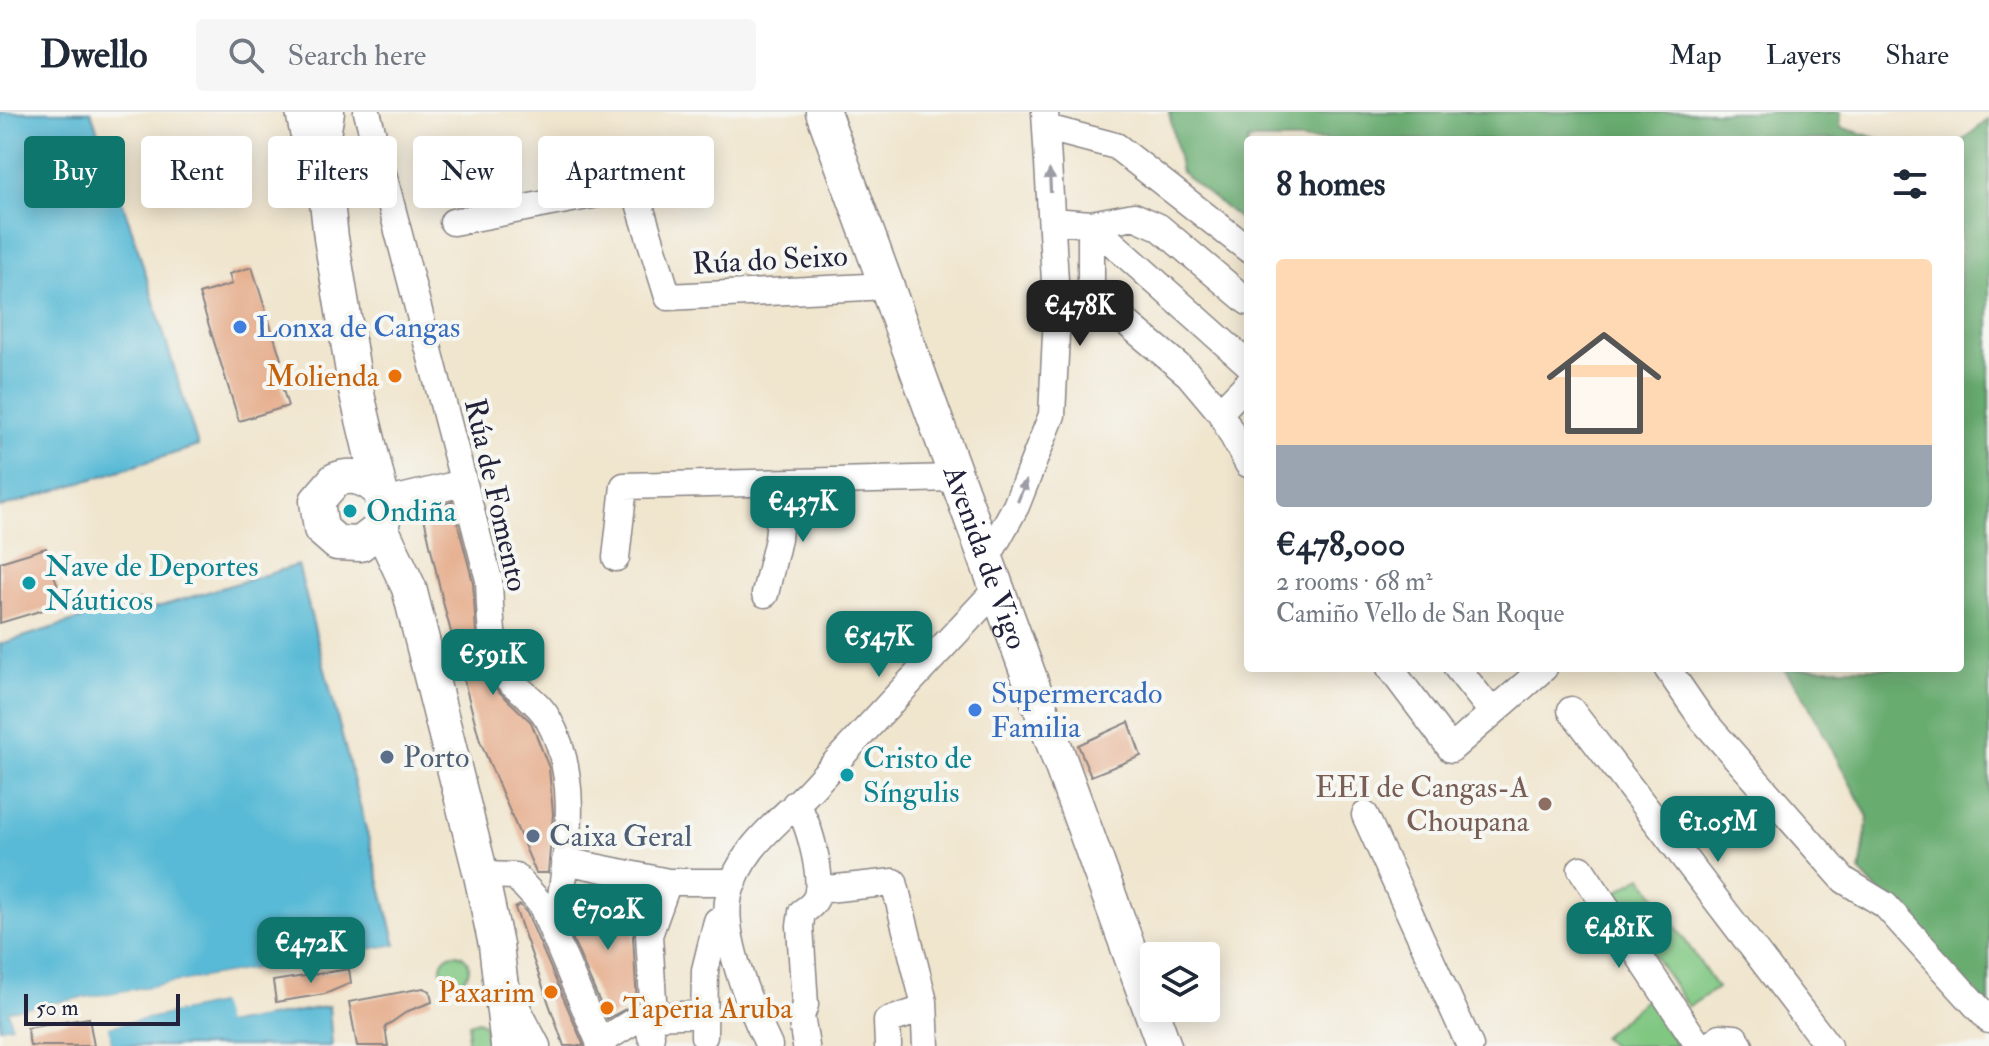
<!DOCTYPE html>
<meta charset="utf-8">
<style>
:root{--surface:#fff;--page:#f6f6f7;--text:#1f2937;--muted:#747a83;--line:#e0e1e3;--accent:#0f766e}
body{margin:0;font-family:"IM FELL Double Pica",serif;background:var(--page);color:var(--text);height:100vh;display:flex;flex-direction:column;font-size:30px;white-space:nowrap}
*{box-sizing:border-box;margin:0}
p{font-size:26px;color:var(--muted)}
.icon{flex:none;width:44px;height:44px;fill:none;stroke:currentColor;stroke-width:2;stroke-linecap:round;stroke-linejoin:round}
.map{position:relative;flex:1;overflow:hidden}
.side{position:absolute;left:1244px;top:24px;width:720px;height:536px;display:flex;flex-direction:column;background:var(--surface);border-radius:8px;box-shadow:0 4px 20px #0003}
.side>*{flex:none}
.top-card{position:absolute;left:24px;top:24px;width:760px;height:72px;display:flex;gap:16px}
.buttons{position:absolute;left:1140px;top:830px;display:grid;gap:16px}
.buttons a{display:grid;place-items:center;width:80px;height:80px;border-radius:8px;background:var(--surface);box-shadow:0 4px 20px #0003;font-size:40px}
.scale{position:absolute;left:24px;bottom:20px;width:156px;box-sizing:border-box;padding-left:8px;border:4px solid #22223b;border-top:0;font-size:22px;line-height:28px;white-space:nowrap;color:#22223b;-webkit-text-stroke:6px #f6f6f2;paint-order:stroke}
.price{position:absolute;translate:-50% -68px;padding:0 18px;border-radius:16px;background:var(--accent);color:#fff;font-size:26px;line-height:52px;filter:drop-shadow(0 2px 4px #0008)}
.price::after{content:'';position:absolute;left:50%;top:48px;width:24px;height:18px;margin-left:-12px;background:inherit;clip-path:polygon(0 0,100% 0,50% 100%)}
.price.current{background:#222;color:#fff}
ul{padding:0;list-style:none}
li{display:grid;align-content:center;gap:16px;height:424px;padding:0 32px}
li+li{border-top:2px solid var(--line)}
li span{display:grid;place-items:center;height:248px;border-radius:8px;color:#555}
li>.icon{margin-inline-start:auto}
span .icon{width:144px;height:144px;fill:#fffc;stroke-width:1}
li b{font-size:34px}
h2{display:flex;justify-content:space-between;align-items:center;height:96px;padding:0 32px;font-size:34px}
.pill{padding:0 28px;border-radius:8px;background:var(--surface);box-shadow:0 4px 20px #0003;font-size:28px;line-height:72px}
.pill.current{background:var(--accent);color:#fff}
header{display:flex;align-items:center;gap:48px;box-sizing:border-box;height:112px;padding:0 40px;background:var(--surface);border-bottom:2px solid var(--line)}
header strong{font-size:38px}
nav{display:flex;gap:44px;margin-inline-start:auto;font-size:28px}
.search{width:560px;height:72px;background:var(--page);display:flex;align-items:center;gap:20px;box-sizing:border-box;padding:0 28px;border-radius:8px;color:var(--muted);font-size:30px}
.map>svg:first-child{display:block}
</style>
<header>
<strong>Dwello</strong>
<div class="search"><svg class="icon" aria-label="search" viewBox="0 0 24 24"><circle cx="10" cy="10" r="6"/><path d="M15 15l6 6"/></svg>Search here</div>
<nav><a>Map</a><a>Layers</a><a>Share</a></nav>
</header>
<div class="map">
<svg width="1989" height="934" viewBox="0 0 1989 934">
<rect width="100%" height="100%" fill="#f6f6f2"/>
<filter id="ink" filterUnits="userSpaceOnUse"><feTurbulence type="fractalNoise" baseFrequency=".0125" numOctaves="2"/><feDisplacementMap in="SourceGraphic" scale="16" xChannelSelector="R" yChannelSelector="G"/><feConvolveMatrix kernelMatrix="1 2 1 2 8 2 1 2 1" color-interpolation-filters="sRGB"/></filter>
<filter id="wash" filterUnits="userSpaceOnUse"><feTurbulence type="fractalNoise" baseFrequency=".006" numOctaves="4" result="noise"/><feDisplacementMap in="SourceGraphic" scale="32" xChannelSelector="R" yChannelSelector="G"/><feGaussianBlur stdDeviation="1.8" result="paint"/><feColorMatrix in="noise" values="0 0 0 0 0 0 0 0 0 0 0 0 0 0 0 0 0 1.4 0 .05"/><feComposite in="paint" operator="in"/></filter>
<g filter="url(#wash)">
<rect width="100%" height="100%" fill="#f0e5cd"/>
<path fill="#80c782" stroke="#51745e" stroke-width="2" d="M1642,764L1717,876L1688,895L1614,782Z
M441 856a14 14 0 1 1 28 0a14 14 0 1 1-28 0Z
M1647,886L1677,934H1612L1602,925Z
M478,909L484,912L487,934H466L469,912Z"/>
<path fill="#68ac70" stroke="#456756" stroke-width="2" d="M1169,0H1841L1840,15L1883,28H1248V114L1181,60Z
M1989,7V898L1860,760L1868,705L1800,577L1783,556H1960V30Z"/>
<path fill="#58bad6" stroke="#3d6e88" stroke-width="2" d="M0,0H91L133,121L198,334L0,396Z
M298,453L396,833L9,899L12,914L0,916V532L139,489L144,499Z
M220,891L226,912L329,894L332,934H111L108,914Z"/>
<path fill="#f0e5cd" d="M396,833L390,838L14,903L15,917L0,920V916L12,914L9,899Z
M219,887L224,890L228,908L332,892L225,912L219,891L109,914L111,934H107V910Z"/>
<g id="blocks">
<path fill="#e5ab89" d="M252,155L281,247L274,249L288,294L239,309L199,182L232,172L229,162Z
M452,390L473,470L476,520L485,561L494,575L531,610L549,656L553,702L548,761H536L480,629L443,490L422,397Z
M46,436L63,492L0,511V450Z
M1129,610L1141,644L1091,664L1078,633Z
M628,790V800H640L633,824L637,891L607,907L567,814L573,808L576,791Z
M520,793L527,801L584,934H564L515,796Z
M349,857L351,871L325,882L276,890L273,869Z
M423,876L430,879L432,890L408,899L385,915L388,934H357L349,890Z
M89,906L94,934H30L27,916Z"/>
</g>
</g>
<g filter="url(#ink)">
<use href="#blocks" fill-opacity="0" stroke="#898484" stroke-width="2"/>
<g fill="none" stroke-linecap="round" stroke-linejoin="round">
<g stroke="#898484" stroke-width="29">
<path id="minor" d="M299,0L303,20L321,35
M367,0L489,468C490,490 490,548 505,564C519,579 538,589 548,607C581,665 567,738 559,800L547,807
M1047,16L1116,34L1248,137
M1052,109L1091,112L1134,104L1159,115L1248,190
M453,110L634,75L668,185L887,174
M1091,112V181L1188,262L1220,300L1248,352
M1091,112L1248,252
M1220,300L1248,271
M384,390L463,371
M616,446L624,374L955,366
M986,448L1016,394L1052,303L1057,203L1045,0
M765,482L778,427L783,372
M1390,556L1451,637L1544,556
M1457,556L1492,600
M1667,556L1702,607L1844,768L1885,793L1989,908
M1571,598L1828,934
M795,692C809,707 821,759 818,780C816,790 810,795 802,800L800,814L805,893L801,904L806,934
M1365,703L1470,934
M565,749L668,770H734
M1581,757L1699,934
M481,763L515,764L541,792L601,934
M818,778L894,770L924,890L926,934
M505,873L537,934
M654,904L704,902
M651,924L648,911L654,904L649,823L668,770
M704,924L705,858L717,809L727,807
M599,931L637,907L654,905
M769,934C751,897 720,823 729,783C741,733 782,709 814,674C874,608 935,543 996,478
M888,934L887,909L924,897
M1709,934L1720,925L1735,926L1740,934"/>
</g>
<g stroke="#898484" stroke-width="37">
<g id="major">
<path d="M327,0L321,35L331,126L356,278L385,399L381,416L360,432L337,431L321,417L317,389L335,368C353,361 366,366 380,379"/>
<path id="s1" d="M823,0L1164,934"/>
<path d="M381,416L409,476L481,763L496,833L508,934"/>
</g>
</g>
<use href="#minor" stroke="#fff" stroke-width="26"/>
<use href="#major" stroke="#fff" stroke-width="34"/>
</g>
<defs><path id="oneway-solid" d="M-6-.8H1V-3.2L6.5 0L1 3.2V.8H-6Z" transform="scale(2)"/></defs>
<g fill="#9c9ca7">
<use href="#oneway-solid" transform="translate(1050 69) rotate(-93)"/>
<use href="#oneway-solid" transform="translate(1022 379) rotate(-68)"/>
</g>
</g>
<g fill="#3f7fe0" stroke="#f6f6f2" stroke-width="3">
<circle cx="240" cy="215" r="8"/>
<circle cx="975" cy="598" r="8"/>
</g>
<g fill="#e8710a" stroke="#f6f6f2" stroke-width="3">
<circle cx="395" cy="264" r="8"/>
<circle cx="551" cy="880" r="8"/>
<circle cx="607" cy="896" r="8"/>
</g>
<g fill="#0f9aa8" stroke="#f6f6f2" stroke-width="3">
<circle cx="350" cy="399" r="8"/>
<circle cx="29" cy="471" r="8"/>
<circle cx="847" cy="663" r="8"/>
</g>
<g fill="#5c6f8a" stroke="#f6f6f2" stroke-width="3">
<circle cx="387" cy="645" r="8"/>
<circle cx="533" cy="724" r="8"/>
</g>
<circle fill="#8d6e63" stroke="#f6f6f2" stroke-width="3" cx="1545" cy="692" r="8"/>
<g text-anchor="middle" dominant-baseline="central" stroke-width="8" stroke-linejoin="round" paint-order="stroke">
<g font-size="30" fill="#22223b" stroke="#f6f6f2">
<text transform="translate(770 148) rotate(-3)">Rúa do Seixo</text>
<text transform="translate(496 383) rotate(77)">Rúa de Fomento</text>
<text stroke="none"><textPath href="#s1" startOffset="474">Avenida de Vigo</textPath></text>
</g>
<g font-size="30" fill="#366cbe" stroke="#f6f6f2" text-anchor="start">
<text x="256" y="215">Lonxa de Cangas</text>
<text x="991" y="581">Supermercado<tspan x="991" dy="34">Familia</tspan></text>
</g>
<g font-size="30" fill="#c56008" stroke="#f6f6f2" text-anchor="end">
<text x="379" y="264">Molienda</text>
<text x="535" y="880">Paxarim</text>
<text x="623" y="896" text-anchor="start">Taperia Aruba</text>
</g>
<g font-size="30" fill="#0d838f" stroke="#f6f6f2" text-anchor="start">
<text x="366" y="399">Ondiña</text>
<text x="45" y="454">Nave de Deportes<tspan x="45" dy="34">Náuticos</tspan></text>
<text x="863" y="646">Cristo de<tspan x="863" dy="34">Síngulis</tspan></text>
</g>
<g font-size="30" fill="#4e5e75" stroke="#f6f6f2" text-anchor="start">
<text x="403" y="645">Porto</text>
<text x="549" y="724">Caixa Geral</text>
</g>
<g font-size="30" fill="#785e54" stroke="#f6f6f2" text-anchor="end">
<text x="1529" y="675">EEI de Cangas-A<tspan x="1529" dy="34">Choupana</tspan></text>
</g>
</g>
</svg>
<div class="buttons">
<a><svg class="icon" aria-label="layers" viewBox="0 0 24 24"><path d="M12 4l9 5-9 5-9-5zM3 14l9 5 9-5"/></svg></a>
</div>
<div class="scale">50 m</div>
<b class="price current" style="left:1080px;top:236px">€478K</b>
<b class="price" style="left:803px;top:432px">€437K</b>
<b class="price" style="left:879px;top:567px">€547K</b>
<b class="price" style="left:493px;top:585px">€591K</b>
<b class="price" style="left:1718px;top:752px">€1.05M</b>
<b class="price" style="left:608px;top:840px">€702K</b>
<b class="price" style="left:1619px;top:858px">€481K</b>
<b class="price" style="left:311px;top:873px">€472K</b>
<div class="top-card">
<a class="pill current">Buy</a>
<a class="pill">Rent</a>
<a class="pill">Filters</a>
<a class="pill">New</a>
<a class="pill">Apartment</a>
</div>
<section class="side">
<h2>8 homes<svg class="icon" aria-label="filters" viewBox="0 0 24 24"><path d="M4 7h16M4 17h16"/><circle cx="9" cy="7" r="2"/><circle cx="15" cy="17" r="2"/></svg></h2>
<ul>
<li><span style="background:linear-gradient(#ffd9b3 75%,#9aa5b1 0)"><svg class="icon" aria-label="home" viewBox="0 0 24 24"><path d="M3 11l9-7 9 7M6 9v11h12V9"/></svg></span><div><b>€478,000</b><p>2 rooms · 68 m²</p><p>Camiño Vello de San Roque</p></div></li>
</ul>
</section>
</div>
